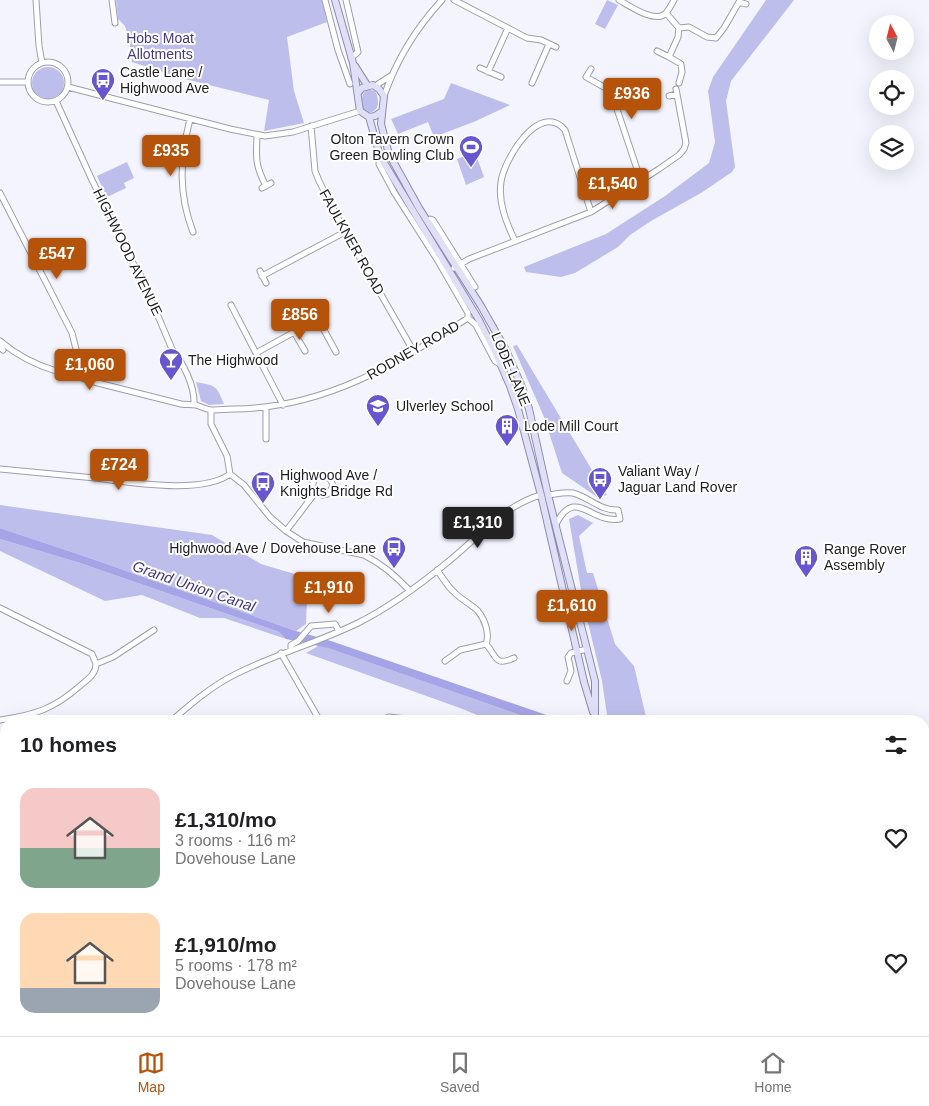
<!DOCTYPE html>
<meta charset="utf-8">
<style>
:root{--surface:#fff;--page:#f6f6f6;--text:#202124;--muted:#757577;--line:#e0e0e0;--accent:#b45309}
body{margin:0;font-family:Arial,sans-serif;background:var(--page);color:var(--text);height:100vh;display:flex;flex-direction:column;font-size:19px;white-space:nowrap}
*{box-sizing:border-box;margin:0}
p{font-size:16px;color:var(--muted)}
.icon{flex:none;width:28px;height:28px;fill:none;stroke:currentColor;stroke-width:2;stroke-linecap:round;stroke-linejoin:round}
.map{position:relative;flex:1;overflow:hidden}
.panel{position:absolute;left:0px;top:715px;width:930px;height:321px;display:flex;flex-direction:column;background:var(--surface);border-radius:20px 20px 0 0;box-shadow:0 5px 20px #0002}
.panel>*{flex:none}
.needle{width:32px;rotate:353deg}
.controls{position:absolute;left:869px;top:15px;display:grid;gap:10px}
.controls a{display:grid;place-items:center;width:45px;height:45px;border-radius:50%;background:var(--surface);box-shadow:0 5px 20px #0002;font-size:25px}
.price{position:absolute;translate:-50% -42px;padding:0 11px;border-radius:5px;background:var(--accent);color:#fff;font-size:16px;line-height:32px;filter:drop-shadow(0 1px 2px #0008)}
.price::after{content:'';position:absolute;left:50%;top:30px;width:15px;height:11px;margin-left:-8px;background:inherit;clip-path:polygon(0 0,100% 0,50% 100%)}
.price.current{background:#222;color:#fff}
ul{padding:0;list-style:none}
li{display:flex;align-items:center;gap:15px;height:125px;padding:0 20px}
li span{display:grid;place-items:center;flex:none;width:140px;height:100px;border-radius:15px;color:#555}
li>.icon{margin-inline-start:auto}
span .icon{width:60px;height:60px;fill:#fffc;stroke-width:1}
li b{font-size:21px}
h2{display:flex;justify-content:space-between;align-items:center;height:60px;padding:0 20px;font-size:21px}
.tab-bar{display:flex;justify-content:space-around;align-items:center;height:70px;border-top:1px solid var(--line);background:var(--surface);font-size:14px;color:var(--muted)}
.tab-bar a{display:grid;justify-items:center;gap:2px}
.tab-bar .current{color:var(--accent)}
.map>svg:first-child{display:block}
</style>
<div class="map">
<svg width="929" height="1036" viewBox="0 0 929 1036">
<rect width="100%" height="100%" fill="#f4f4fe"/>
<path fill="#bebeec" d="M116,0H322L327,22L287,37L294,91L304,123L264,131L269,100L185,79L132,62L129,39L125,26L118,19Z
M607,0L618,5L605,29L595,24Z
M766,0H794L731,81L726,101L735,167L732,172L701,193L651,221L630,235L618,247L575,273L561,277L526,272L524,267L606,234L665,196L709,163L715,142L708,91L713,77Z
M32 83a16 16 0 1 1 32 0a16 16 0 1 1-32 0Z
M451,83L510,105L476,121L434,137L428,122L398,134L391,119L444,99Z
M367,89L375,91C379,98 380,109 372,112H366C359,107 361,94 367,89Z
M475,152L484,177L466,185L457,159Z
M127,162L134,178L124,183L126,188L107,197L97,176Z
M517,345L607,495L597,497L562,473L544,417L513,346Z
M196,382C217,386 216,385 224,404L209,405L201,401Z
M0,505L212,535L261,564L308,578L306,624L296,631L81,555L0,528Z
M578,515L593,523L579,536L587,573H593L615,644L634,666L647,721H608L602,681L583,602L569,519Z
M0,539L80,563L279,632L286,639L224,618H200L142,595L105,601L0,551Z
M320,645L537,721H492L460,708L306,653Z
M929,730V812L924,808V733Z
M924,919L929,922V985L924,994Z
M6,943V1030H739L736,1036H0V949Z"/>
<path fill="#a5a4e6" d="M0,528L81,555L296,631L331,641L564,721H537L328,648L286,639L279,632L80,563L0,539Z"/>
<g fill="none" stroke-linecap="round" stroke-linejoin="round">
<path stroke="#a5a4e6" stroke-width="1" d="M924,775L929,768
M208,1036L213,1030"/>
<g stroke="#9d9eae" stroke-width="7">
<path id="minor" d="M36,0L39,46L42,63
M112,0L115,23
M325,0L338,50L350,84
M346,0L358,52L351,58
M454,0L527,38L541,40L556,47
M619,0C630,6 654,23 665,14C669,10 672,4 674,0
M666,13L679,28L678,37L669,57L681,64L682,72L679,83
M679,28L689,27L707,37L716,38L724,28L739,2L746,4
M657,51L669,57
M28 82a20 20 0 1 1 40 0a20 20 0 1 1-40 0Z
M480,68L501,77
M591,69L586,77L611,91L641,181
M488,72L508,28
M0,82H28
M532,83L549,44
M375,86L392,75
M68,87L230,129L265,136L293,132L360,111
M384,96C396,61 417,27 442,0
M669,96L677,94
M56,101L92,180L133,263L141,276L172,349C183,363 195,386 194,404
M190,119C180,159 178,193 193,232
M311,126L315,171L319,181L345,232L414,352
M257,135C256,158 255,165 266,186
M380,156L379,164L394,192L438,261L468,313V318L476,325L495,361L500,364
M262,188L271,183
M0,193L72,333L78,357V376
M428,221L430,219L433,220L475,287
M515,241C506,222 498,202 501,182C504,159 540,100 565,130L591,212
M454,268L469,259L591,212L659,169L679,155L684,149L686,143L676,89
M260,271L266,283
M262,276L345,232
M231,305L283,405
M313,309L318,319
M294,332L305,351
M0,341C16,355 36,365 56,371C68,375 79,376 90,381L181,404C186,405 192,404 196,405C201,407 206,409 211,410C218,410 226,409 234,409C325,408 394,365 468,318
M0,347L3,350
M256,353L318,319L336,352
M266,408V439
M211,410V424L227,456L230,474L244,485L270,517L286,531L303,542L364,555C382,564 396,576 409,590
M0,469C32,472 63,475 95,478C130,482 202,495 230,474
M548,495C556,494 565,492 573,493C589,497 600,511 618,510L620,519C590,524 576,486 556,524
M286,531L315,493L312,486L315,478L325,475L331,480L333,486L328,494L322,495L315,493
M437,570C443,578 447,586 454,592C460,599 474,606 478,611C485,620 490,634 486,644C497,656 494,667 514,658
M0,608L92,654L96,664
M291,649V645L298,641L311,626L335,624L339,631
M281,653L320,721
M445,661L460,650L486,644
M567,681L571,671L568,657L571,653L587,649
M0,720C35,715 54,709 81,685C88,679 96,674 96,664L113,657L154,630
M171,721C190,705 209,688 232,676C272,655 317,643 358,623C390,607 421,584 449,561C478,538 504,505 541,495
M379,721L389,717L407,719
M0,754L6,758
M924,871H929
M0,884L6,880
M924,1002L929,993
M834,1030L839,1036
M902,1036L906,1030"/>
</g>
<g stroke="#8c8daa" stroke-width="8">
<path id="major" d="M335,0L353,63L360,111L369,117L375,116L381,112
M355,66L367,85
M358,93L362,88L373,85L379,89L384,96L381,124L389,154L419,208L481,306L506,350L522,387L529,409L548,495L595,681V720
M369,117L380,156L479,320L496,354L510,386L518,409L541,495L584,682L593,712
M819,1030L825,1036"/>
</g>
<use href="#minor" stroke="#fff" stroke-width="5"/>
<use href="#major" stroke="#dfdff8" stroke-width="6"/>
</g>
<defs>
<g id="bus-pin" transform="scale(1.25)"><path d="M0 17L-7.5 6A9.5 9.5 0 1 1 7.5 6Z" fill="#6756cf" stroke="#fff"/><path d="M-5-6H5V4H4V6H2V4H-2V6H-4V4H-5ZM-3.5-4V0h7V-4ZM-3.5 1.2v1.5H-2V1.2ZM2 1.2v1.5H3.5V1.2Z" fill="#fff"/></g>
<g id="stadium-pin" transform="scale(1.25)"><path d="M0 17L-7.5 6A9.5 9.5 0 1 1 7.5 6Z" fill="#6756cf" stroke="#fff"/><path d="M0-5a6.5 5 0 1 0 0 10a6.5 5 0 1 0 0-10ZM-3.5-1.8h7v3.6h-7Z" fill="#fff"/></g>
<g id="bar-pin" transform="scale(1.25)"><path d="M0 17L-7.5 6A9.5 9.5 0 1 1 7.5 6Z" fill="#6756cf" stroke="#fff"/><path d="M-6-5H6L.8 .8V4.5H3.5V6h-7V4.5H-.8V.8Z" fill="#fff"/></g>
<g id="school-pin" transform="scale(1.25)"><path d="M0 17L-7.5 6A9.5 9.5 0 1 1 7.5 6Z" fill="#6756cf" stroke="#fff"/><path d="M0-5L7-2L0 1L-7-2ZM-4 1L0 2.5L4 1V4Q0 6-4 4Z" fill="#fff"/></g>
<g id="building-pin" transform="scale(1.25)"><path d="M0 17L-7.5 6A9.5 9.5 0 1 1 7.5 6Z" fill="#6756cf" stroke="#fff"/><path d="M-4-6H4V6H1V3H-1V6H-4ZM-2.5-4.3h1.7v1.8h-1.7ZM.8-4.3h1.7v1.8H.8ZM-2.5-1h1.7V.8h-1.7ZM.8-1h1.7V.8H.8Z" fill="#fff"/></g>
</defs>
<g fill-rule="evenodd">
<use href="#bus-pin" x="103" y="80"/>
<use href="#stadium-pin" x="471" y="147"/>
<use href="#bar-pin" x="171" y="360"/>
<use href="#school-pin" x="378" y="406"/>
<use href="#building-pin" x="507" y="426"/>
<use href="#bus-pin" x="600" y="479"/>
<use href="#bus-pin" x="263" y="483"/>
<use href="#bus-pin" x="394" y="548"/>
<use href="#building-pin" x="806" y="557"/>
</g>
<g text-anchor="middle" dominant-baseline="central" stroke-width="4" stroke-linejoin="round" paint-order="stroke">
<g font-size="14" fill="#423886" stroke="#fff">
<text x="160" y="38">Hobs Moat<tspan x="160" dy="16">Allotments</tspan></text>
</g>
<g font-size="14" fill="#1c1c22" stroke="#fff" text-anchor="start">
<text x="120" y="72">Castle Lane /<tspan x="120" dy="16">Highwood Ave</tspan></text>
<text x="454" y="139" text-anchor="end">Olton Tavern Crown<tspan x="454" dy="16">Green Bowling Club</tspan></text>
<text x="188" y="360">The Highwood</text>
<text x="396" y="406">Ulverley School</text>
<text x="524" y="426">Lode Mill Court</text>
<text x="618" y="471">Valiant Way /<tspan x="618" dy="16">Jaguar Land Rover</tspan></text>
<text x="280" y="475">Highwood Ave /<tspan x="280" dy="16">Knights Bridge Rd</tspan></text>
<text x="376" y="548" text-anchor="end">Highwood Ave / Dovehouse Lane</text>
<text x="824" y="549">Range Rover<tspan x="824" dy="16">Assembly</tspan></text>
</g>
<g font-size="14" fill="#1c1c22" stroke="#fff">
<text transform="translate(352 242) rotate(61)">FAULKNER ROAD</text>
<text transform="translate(128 252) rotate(64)">HIGHWOOD AVENUE</text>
<text transform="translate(413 350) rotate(-30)">RODNEY ROAD</text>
<text transform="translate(511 369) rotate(67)">LODE LANE</text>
</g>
<g font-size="15" font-style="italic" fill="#403784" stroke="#fff">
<text transform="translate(194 586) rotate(19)">Grand Union Canal</text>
</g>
</g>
</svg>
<div class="controls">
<a><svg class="needle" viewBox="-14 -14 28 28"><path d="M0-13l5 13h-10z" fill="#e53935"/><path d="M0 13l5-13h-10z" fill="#757577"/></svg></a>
<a><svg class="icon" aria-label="locate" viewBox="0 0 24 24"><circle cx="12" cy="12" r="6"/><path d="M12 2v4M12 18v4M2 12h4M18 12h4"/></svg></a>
<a><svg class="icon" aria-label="layers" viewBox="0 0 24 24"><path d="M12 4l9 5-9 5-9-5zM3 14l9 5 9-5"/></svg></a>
</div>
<b class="price" style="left:632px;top:120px">£936</b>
<b class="price" style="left:171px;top:177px">£935</b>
<b class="price" style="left:613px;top:210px">£1,540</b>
<b class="price" style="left:57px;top:280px">£547</b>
<b class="price" style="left:300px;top:341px">£856</b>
<b class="price" style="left:90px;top:391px">£1,060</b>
<b class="price" style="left:119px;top:491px">£724</b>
<b class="price current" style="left:478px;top:549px">£1,310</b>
<b class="price" style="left:329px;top:614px">£1,910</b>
<b class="price" style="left:572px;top:632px">£1,610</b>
<section class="panel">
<h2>10 homes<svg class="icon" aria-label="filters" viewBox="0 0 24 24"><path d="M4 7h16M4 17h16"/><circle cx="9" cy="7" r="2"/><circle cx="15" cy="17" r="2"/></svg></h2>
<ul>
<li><span style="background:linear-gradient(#f6c9c9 60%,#7fa58c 0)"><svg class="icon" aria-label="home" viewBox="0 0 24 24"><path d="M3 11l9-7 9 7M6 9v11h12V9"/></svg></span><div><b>£1,310/mo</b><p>3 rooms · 116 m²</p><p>Dovehouse Lane</p></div><svg class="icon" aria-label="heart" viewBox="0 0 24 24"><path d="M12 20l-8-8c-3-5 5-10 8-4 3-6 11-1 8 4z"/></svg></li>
<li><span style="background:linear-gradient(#ffd9b3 75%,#9aa5b1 0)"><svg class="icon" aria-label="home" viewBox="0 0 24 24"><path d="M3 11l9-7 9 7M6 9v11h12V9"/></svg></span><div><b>£1,910/mo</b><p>5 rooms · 178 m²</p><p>Dovehouse Lane</p></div><svg class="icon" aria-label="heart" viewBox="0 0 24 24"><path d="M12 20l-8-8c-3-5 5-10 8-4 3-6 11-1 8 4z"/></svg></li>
</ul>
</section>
</div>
<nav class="tab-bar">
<a class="current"><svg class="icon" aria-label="map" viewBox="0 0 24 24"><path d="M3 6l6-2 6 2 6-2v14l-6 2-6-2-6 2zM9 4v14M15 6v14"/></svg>Map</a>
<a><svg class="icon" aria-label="saved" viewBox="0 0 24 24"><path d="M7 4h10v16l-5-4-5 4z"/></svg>Saved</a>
<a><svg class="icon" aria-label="home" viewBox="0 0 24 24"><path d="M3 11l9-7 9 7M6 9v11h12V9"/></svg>Home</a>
</nav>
